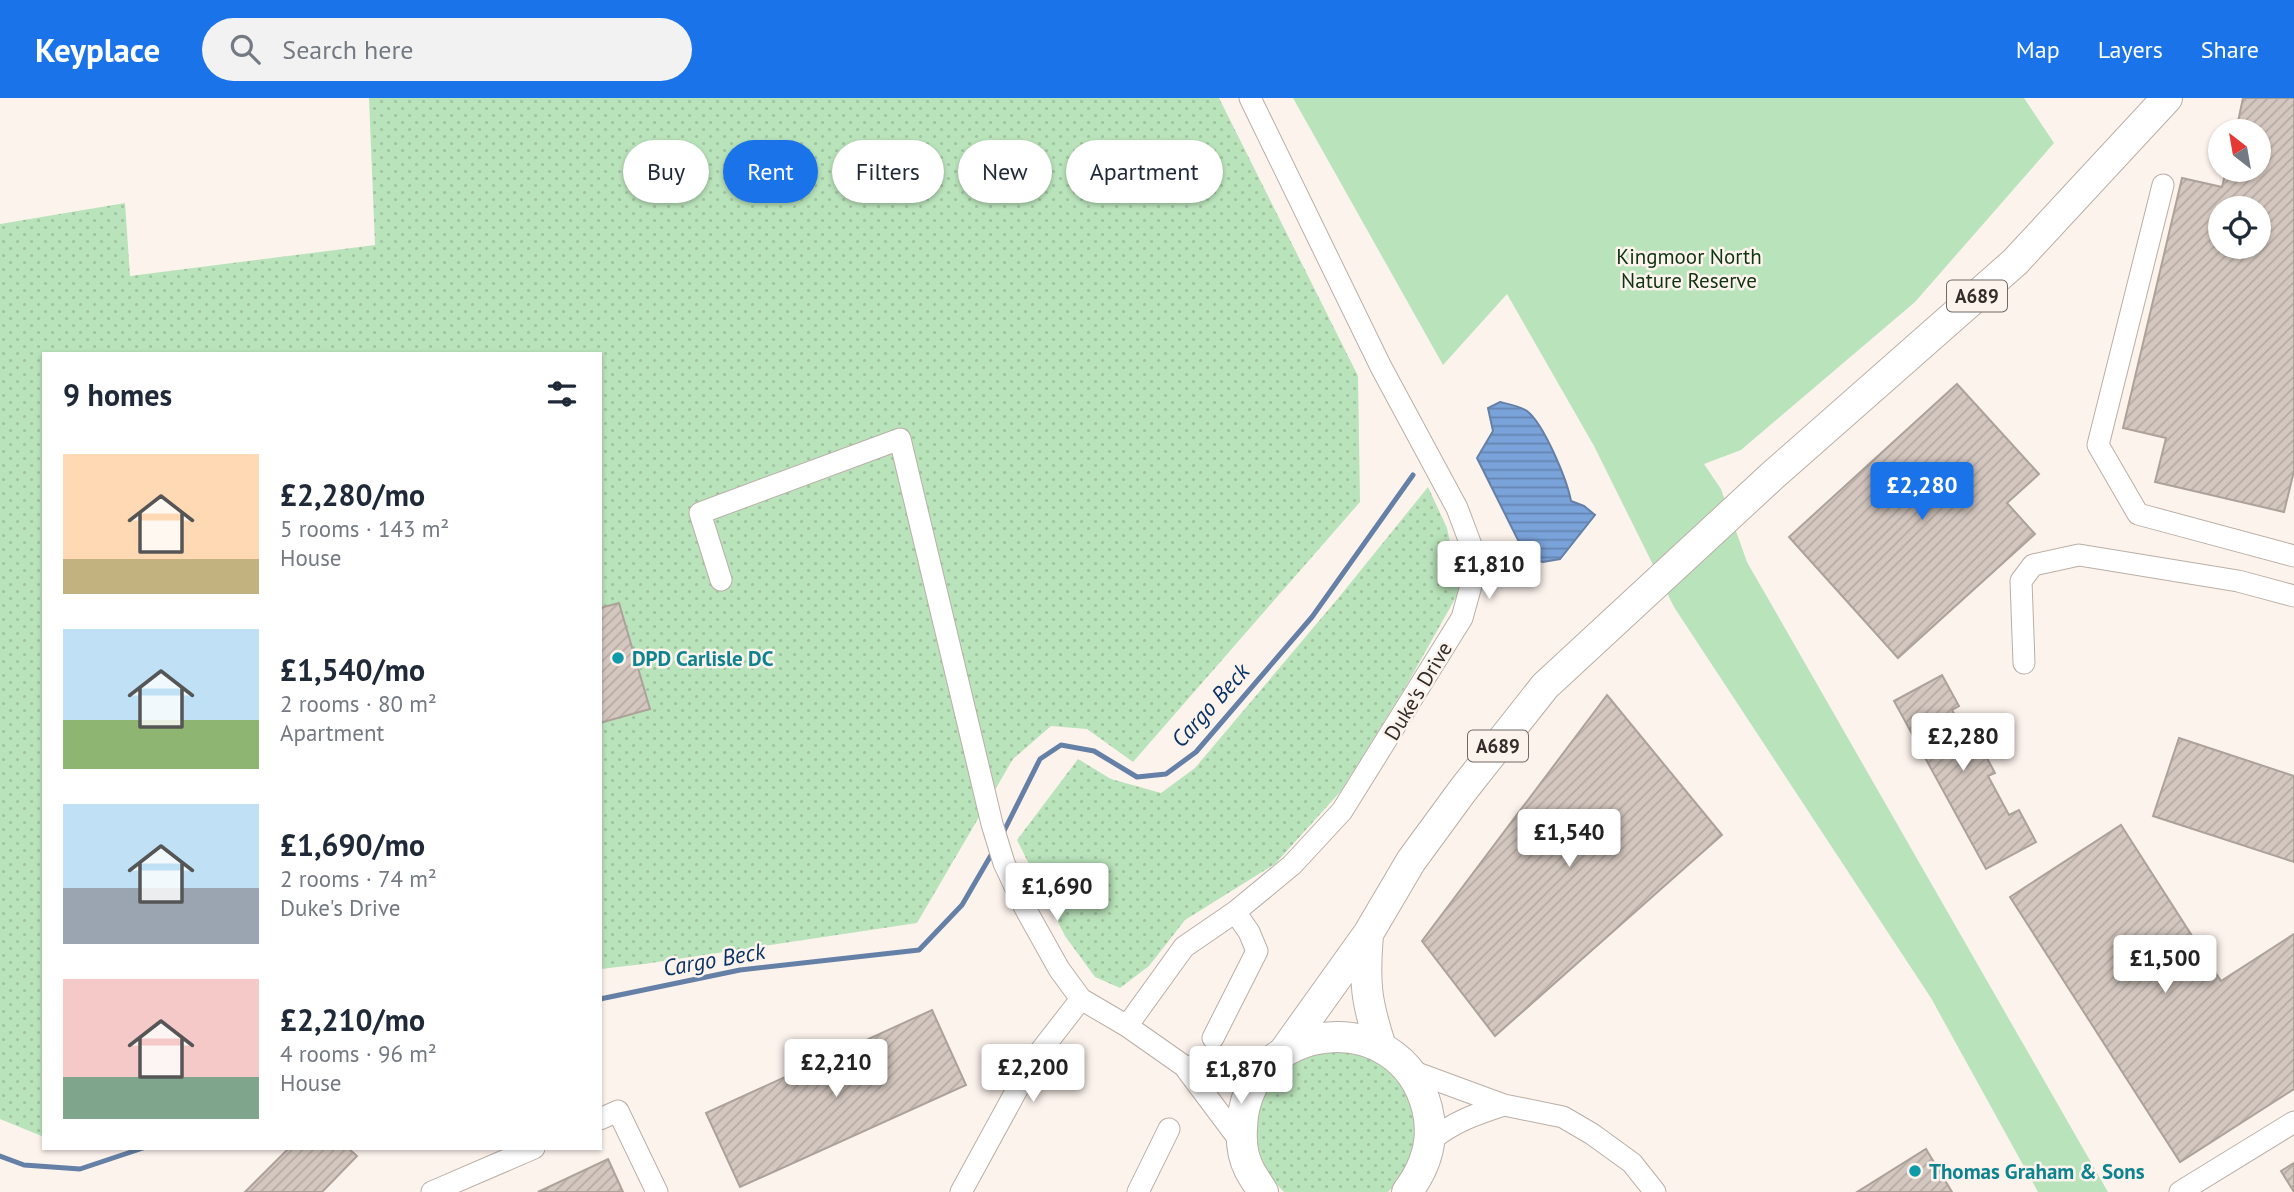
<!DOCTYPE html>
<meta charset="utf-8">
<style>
:root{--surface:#fff;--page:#f2f2f3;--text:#1f2937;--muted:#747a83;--accent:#1a73e8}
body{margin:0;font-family:"PT Sans",sans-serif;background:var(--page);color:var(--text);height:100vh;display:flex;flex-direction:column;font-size:26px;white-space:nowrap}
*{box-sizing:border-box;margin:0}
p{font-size:23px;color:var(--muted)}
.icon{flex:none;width:38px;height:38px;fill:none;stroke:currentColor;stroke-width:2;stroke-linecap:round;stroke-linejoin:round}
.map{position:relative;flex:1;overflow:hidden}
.side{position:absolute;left:42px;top:254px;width:560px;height:798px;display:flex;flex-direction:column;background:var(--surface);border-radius:0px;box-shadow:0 2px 5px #0004}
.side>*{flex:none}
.guide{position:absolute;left:623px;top:42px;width:665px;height:63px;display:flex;gap:14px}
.needle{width:46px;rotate:329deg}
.controls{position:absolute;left:2208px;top:21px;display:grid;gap:14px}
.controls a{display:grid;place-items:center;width:63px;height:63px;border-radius:50%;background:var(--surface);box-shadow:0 2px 5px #0004;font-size:35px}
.price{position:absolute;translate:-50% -60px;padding:0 16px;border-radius:7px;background:#fff;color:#222;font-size:23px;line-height:46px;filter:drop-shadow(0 2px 4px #0008)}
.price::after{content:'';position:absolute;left:50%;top:42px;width:21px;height:16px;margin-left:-10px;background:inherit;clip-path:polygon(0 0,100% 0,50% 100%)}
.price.on{background:var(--accent);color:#fff}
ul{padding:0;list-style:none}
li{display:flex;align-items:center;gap:21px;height:175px;padding:0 21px}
li span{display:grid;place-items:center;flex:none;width:196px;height:140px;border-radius:0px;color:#555}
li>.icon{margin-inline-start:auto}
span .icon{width:84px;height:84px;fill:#fffc;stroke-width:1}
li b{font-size:30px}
h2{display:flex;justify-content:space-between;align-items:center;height:84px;padding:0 21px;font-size:30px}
.pill{padding:0 24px;border-radius:32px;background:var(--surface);box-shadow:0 2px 5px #0004;font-size:24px;line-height:63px}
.pill.on{background:var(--accent);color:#fff}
header{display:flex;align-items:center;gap:42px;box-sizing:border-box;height:98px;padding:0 35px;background:var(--accent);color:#fff}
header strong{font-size:33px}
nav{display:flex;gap:38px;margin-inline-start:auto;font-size:24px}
.search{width:490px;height:63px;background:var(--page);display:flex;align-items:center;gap:18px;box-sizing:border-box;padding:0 24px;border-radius:38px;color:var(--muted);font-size:26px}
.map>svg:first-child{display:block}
</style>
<header>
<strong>Keyplace</strong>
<div class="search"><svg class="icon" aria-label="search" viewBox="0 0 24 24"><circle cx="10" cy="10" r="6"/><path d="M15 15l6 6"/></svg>Search here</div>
<nav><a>Map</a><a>Layers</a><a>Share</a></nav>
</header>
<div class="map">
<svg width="2294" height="1094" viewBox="0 0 2294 1094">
<defs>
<pattern id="grass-dots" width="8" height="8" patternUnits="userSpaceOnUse" patternTransform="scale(1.75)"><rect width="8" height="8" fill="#b9e3ba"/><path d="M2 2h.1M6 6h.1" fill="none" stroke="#a0c3a0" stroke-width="1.8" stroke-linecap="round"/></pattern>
<pattern id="water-rules" width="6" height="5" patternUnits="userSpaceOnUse" patternTransform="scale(1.75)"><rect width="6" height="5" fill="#7aa3da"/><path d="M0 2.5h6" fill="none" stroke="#6585b1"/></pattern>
<pattern id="building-hatch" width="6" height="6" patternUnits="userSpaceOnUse" patternTransform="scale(1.75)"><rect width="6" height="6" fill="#d3c7bf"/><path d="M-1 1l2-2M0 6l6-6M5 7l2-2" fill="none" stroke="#b6aba4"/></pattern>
</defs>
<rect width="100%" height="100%" fill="#fdf3ed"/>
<path fill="url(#grass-dots)" d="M369,0H1219L1358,278L1360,404L1133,664L1087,631L1051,628L1013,661L917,825L644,866L600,871V256H44V1039L0,1021V126L125,105L130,178L375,147Z
M1428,389L1447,430L1460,492L1406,588L1341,693L1275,766L1185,822L1149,868L1120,890L1095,879L1065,838L1017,742L1078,661L1111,681L1161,695L1195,670L1340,498Z
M1336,952C1346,954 1359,954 1368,958C1424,984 1431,1053 1388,1094H1284C1250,1063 1245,1005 1282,973C1298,959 1316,956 1336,952Z"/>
<path fill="#b9e3ba" d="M1293,0H2024L2054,45L1915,204L1741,352L1704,366L1721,391L1747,464L2108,1094H2038L1931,900L1674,509L1594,348L1507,196L1443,267Z"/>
<path fill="url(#water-rules)" stroke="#6580a6" stroke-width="2" d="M1500,304C1508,306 1520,308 1527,313C1544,326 1567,382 1571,403L1584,408L1595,417L1560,461L1543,464L1527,460L1477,360L1493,333L1488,310Z"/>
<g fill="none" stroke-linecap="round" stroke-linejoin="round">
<path stroke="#6580a6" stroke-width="5" d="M1002,737L1040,661L1061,647L1094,653L1137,679L1166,676L1196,654L1312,519L1413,377
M600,901L740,872L919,852L962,807L994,752
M0,1058L24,1067L80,1071L143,1050"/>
</g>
<path fill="url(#building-hatch)" stroke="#ada29a" stroke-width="2" fill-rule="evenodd" d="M2243,0H2294V373L2284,414L2155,384L2166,340L2123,330L2182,80L2222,89L2226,72H2259V33H2236ZM2221,110H2259V149H2221Z
M1957,286L2039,376L2007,405L2035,436L1898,560L1789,439Z
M619,505L650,611L600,625V510Z
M1942,577L1959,608L1952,612L1975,653L1981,649L1995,675L1988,678L2009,717L2019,712L2036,744L1986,771L1894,603Z
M1607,597L1722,737L1495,938L1422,843Z
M2179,640L2294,678V764L2153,718Z
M2121,727L2221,883L2294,836V991L2180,1064L2010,799Z
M932,912L966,987L740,1089L706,1015Z
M289,1050H348L357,1058L322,1094H245Z
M1926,1051L1952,1094H1857Z
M608,1061L623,1094H538Z
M2294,1065V1094L2281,1073Z"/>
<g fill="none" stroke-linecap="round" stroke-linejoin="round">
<g stroke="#baafa7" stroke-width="23">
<path id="minor" d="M2163,87L2098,347L2138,416L2294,458
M721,482L700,415L900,341L992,726L1004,765L1025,810L1059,871L1081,901L1127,928L1184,968L1241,1044
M2024,565L2021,483L2033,467L2079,457L2238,483L2294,498
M1127,928L1184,849L1235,814L1292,767L1342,713L1462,520L1472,484L1474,455L1457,410L1381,269L1250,0
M1213,940L1257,853L1249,834L1235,814
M1184,968L1242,971L1268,967
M1409,972L1504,1007L1563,1019L1592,1036L1632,1065L1655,1094
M600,1021L618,1013L657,1094
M1430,1043C1453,1024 1476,1016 1504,1007
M432,1094L534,1050
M961,1094L1032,964L1081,901
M1138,1094L1169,1031
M2180,1094L2294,1024"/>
</g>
<g stroke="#baafa7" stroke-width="32">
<path id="highway" d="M1368,837C1364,885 1366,903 1381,949
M1285,952L1368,836L1411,763L1463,692L1545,588L1772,378L2015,164L2167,0
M1263,1094C1259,1087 1253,1079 1249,1071C1243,1059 1241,1044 1242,1030C1245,922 1400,904 1427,1010C1435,1041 1426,1069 1407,1094"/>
</g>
<use href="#minor" stroke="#fff" stroke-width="21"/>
<use href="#highway" stroke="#fff" stroke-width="30"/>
</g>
<g fill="#0f9aa8" stroke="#fdf3ed" stroke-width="2.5">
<circle cx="618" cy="560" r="7"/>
<circle cx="1915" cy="1073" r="7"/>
</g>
<g text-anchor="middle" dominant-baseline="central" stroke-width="5" stroke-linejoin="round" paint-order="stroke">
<g fill="#fdf3ed" stroke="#706965" stroke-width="2">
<rect x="1947" y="182.5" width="60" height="31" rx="5"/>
<rect x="1468" y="632.5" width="60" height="31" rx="5"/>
</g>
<g font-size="19" font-weight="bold" fill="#332e2b">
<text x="1977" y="198">A689</text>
<text x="1498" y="648">A689</text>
</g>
<g font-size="21" fill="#0e3412" stroke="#fdf3ed">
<text x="1689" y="158">Kingmoor North<tspan x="1689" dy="24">Nature Reserve</tspan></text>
</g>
<g font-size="21" font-weight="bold" fill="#0d838f" stroke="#fdf3ed" text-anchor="start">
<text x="632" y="560">DPD Carlisle DC</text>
<text x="1929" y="1073">Thomas Graham &amp; Sons</text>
</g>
<g font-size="21" fill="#332e2b" stroke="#fdf3ed">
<text transform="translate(1418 593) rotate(-59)">Duke's Drive</text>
</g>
<g font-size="23" font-style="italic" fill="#0b3466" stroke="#fdf3ed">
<text transform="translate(1210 607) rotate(-48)">Cargo Beck</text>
<text transform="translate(714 861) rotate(-10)">Cargo Beck</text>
</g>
</g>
</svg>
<div class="controls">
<a><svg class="needle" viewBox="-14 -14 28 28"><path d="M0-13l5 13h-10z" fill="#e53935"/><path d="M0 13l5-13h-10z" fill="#747a83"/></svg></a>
<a><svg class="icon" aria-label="locate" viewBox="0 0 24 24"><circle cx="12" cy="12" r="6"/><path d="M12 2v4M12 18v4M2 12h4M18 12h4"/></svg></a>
</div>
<b class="price on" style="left:1922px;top:424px">£2,280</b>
<b class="price" style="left:1489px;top:503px">£1,810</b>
<b class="price" style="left:1963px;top:675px">£2,280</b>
<b class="price" style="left:1569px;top:771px">£1,540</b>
<b class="price" style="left:1057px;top:825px">£1,690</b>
<b class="price" style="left:2165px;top:897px">£1,500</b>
<b class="price" style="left:836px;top:1001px">£2,210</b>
<b class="price" style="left:1033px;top:1006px">£2,200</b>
<b class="price" style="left:1241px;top:1008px">£1,870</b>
<div class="guide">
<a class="pill">Buy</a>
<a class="pill on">Rent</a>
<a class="pill">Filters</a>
<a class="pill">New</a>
<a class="pill">Apartment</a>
</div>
<section class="side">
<h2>9 homes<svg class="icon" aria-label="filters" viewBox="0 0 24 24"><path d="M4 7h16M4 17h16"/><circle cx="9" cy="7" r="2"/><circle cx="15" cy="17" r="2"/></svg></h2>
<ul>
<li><span style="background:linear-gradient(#ffd9b3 75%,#c2b280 0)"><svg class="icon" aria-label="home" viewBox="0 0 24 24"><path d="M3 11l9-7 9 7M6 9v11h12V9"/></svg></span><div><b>£2,280/mo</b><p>5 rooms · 143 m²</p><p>House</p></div></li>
<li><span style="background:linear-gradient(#bfe0f5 65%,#8fb573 0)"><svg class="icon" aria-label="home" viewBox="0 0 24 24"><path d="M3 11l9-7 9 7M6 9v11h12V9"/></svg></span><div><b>£1,540/mo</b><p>2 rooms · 80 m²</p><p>Apartment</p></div></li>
<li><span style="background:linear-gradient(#bfe0f5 60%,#9aa5b1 0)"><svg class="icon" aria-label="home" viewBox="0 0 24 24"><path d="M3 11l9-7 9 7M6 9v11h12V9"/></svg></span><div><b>£1,690/mo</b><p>2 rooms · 74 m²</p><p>Duke's Drive</p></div></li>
<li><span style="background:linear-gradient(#f6c9c9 70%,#7fa58c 0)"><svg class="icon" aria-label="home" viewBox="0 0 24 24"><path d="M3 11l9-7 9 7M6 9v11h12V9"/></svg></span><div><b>£2,210/mo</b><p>4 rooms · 96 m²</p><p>House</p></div></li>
</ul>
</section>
</div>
